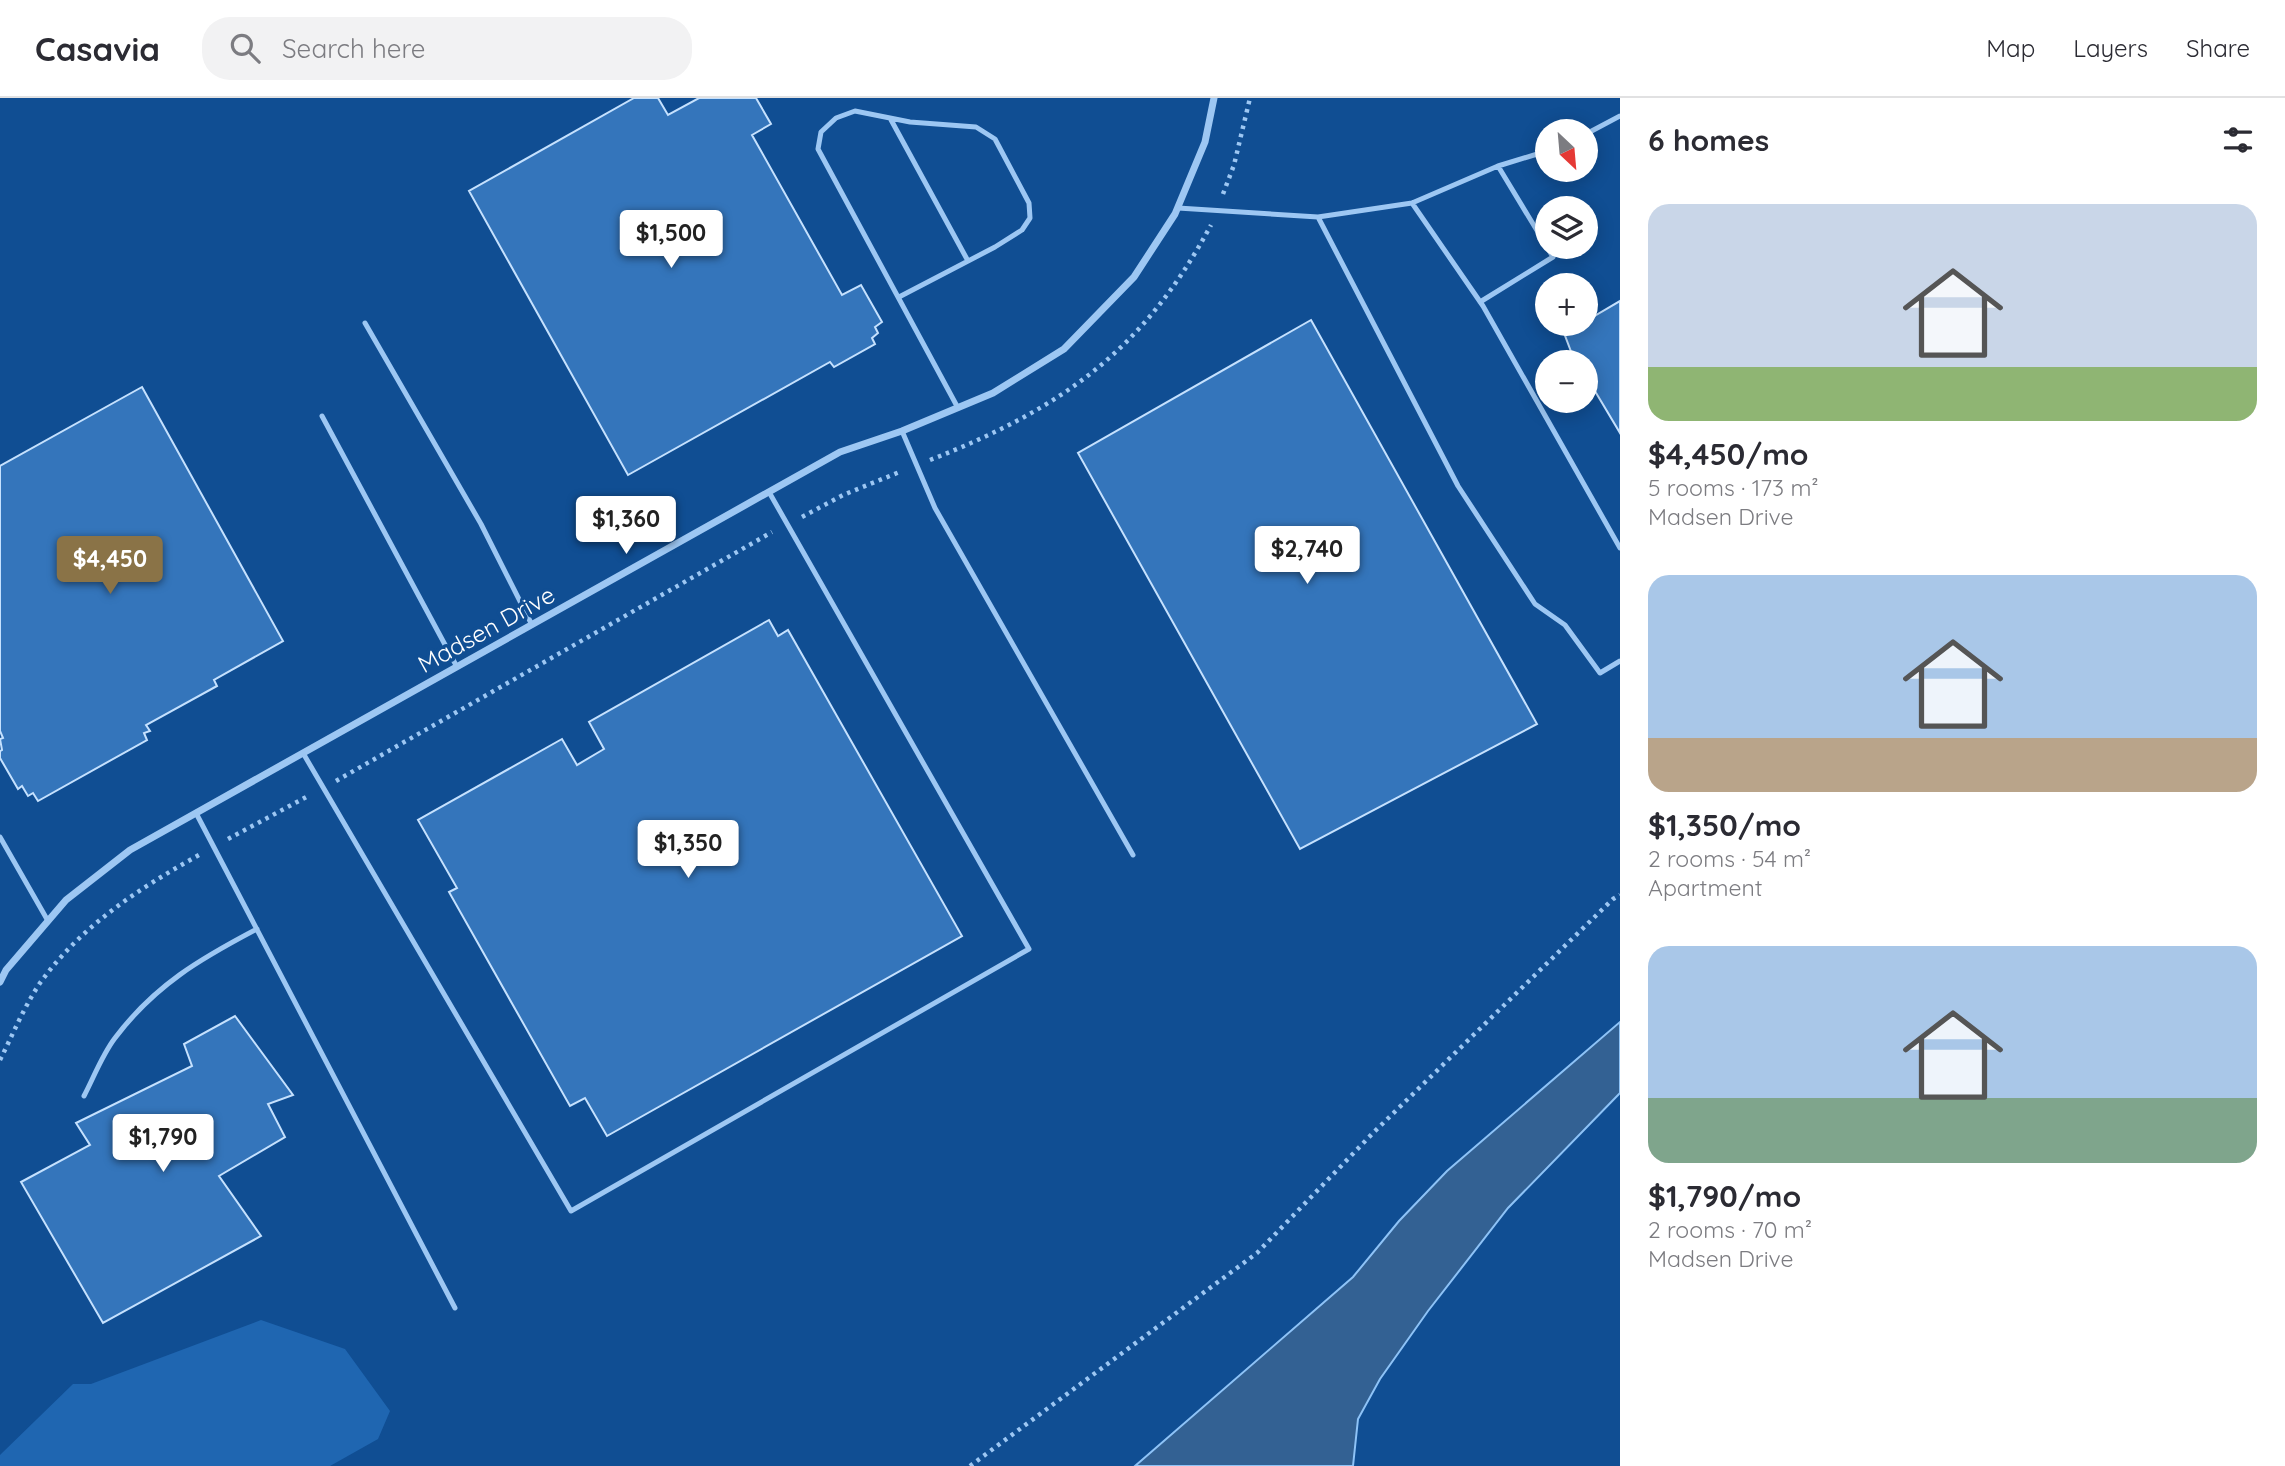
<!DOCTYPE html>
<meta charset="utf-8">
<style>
:root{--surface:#fff;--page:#f2f2f3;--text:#2b2b33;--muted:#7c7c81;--line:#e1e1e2;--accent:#8a7347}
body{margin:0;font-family:Quicksand,sans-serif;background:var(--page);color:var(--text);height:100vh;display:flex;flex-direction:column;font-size:26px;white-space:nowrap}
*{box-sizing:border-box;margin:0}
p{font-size:23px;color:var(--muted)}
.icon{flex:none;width:38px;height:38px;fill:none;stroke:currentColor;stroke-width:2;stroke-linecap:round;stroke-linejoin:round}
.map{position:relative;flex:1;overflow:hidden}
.sheet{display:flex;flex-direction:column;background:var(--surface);width:665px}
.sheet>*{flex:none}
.needle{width:46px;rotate:154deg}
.tools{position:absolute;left:1535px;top:21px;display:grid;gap:14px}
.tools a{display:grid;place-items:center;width:63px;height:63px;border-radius:50%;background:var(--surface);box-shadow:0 4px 18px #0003;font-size:35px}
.price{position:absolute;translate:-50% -60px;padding:0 16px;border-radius:7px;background:#fff;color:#222;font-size:23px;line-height:46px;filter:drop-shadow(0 2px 4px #0008)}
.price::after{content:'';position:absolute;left:50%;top:42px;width:21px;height:16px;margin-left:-10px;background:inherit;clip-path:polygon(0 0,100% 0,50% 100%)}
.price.selected{background:var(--accent);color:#fff}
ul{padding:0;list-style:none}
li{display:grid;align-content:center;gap:14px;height:371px;padding:0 28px}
li span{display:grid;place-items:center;height:217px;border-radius:21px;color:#555}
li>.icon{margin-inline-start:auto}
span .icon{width:126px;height:126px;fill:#fffc;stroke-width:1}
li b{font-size:30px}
h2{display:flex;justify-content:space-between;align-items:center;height:84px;padding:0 28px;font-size:30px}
header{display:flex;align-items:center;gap:42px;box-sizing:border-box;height:98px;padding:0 35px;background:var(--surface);border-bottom:2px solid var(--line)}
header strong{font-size:33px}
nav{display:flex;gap:38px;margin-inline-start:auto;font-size:24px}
.search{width:490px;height:63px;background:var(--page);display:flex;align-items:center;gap:18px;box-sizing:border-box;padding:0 24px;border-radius:28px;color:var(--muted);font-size:26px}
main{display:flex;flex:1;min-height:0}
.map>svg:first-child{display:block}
</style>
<header>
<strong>Casavia</strong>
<div class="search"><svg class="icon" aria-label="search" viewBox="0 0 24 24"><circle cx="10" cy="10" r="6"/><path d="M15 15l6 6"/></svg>Search here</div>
<nav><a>Map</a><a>Layers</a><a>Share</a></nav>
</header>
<main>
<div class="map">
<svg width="1620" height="1368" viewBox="0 0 1620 1368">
<rect width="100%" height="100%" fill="#104e93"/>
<path fill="#1f66b1" d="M261,1222L345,1251L390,1313L378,1341L330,1368H0V1357L73,1286H91Z"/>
<path fill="#336193" stroke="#8ec3f7" stroke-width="2" d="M1620,924V995L1508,1110L1428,1213L1380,1281L1358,1321L1353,1368H1135L1353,1179L1399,1123L1447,1073Z"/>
<path fill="#3475bb" stroke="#c5e1fe" stroke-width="2" d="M634,0H658L668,17L699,0H756L771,26L752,37L842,197L861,187L882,224L875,229L878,235L872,240L875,246L834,269L830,264L628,377L469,93Z
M1620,203V335L1586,278V264H1575L1564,235L1580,226H1586V223Z
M1311,222L1537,626L1300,751L1078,355Z
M142,289L283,543L214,582L217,588L146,627L150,633L144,635L147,642L38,703L33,695L28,698L22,688L18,691L0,660V653L2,652L0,641L3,640L0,633V368Z
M769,522L778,538L788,532L962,838L607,1038L585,1000L570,1008L449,794L457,790L418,722L562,641L577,667L604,651L589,624Z
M235,918L293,997L268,1006L285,1039L219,1078L261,1138L103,1225L21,1084L90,1047L76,1025L192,968L184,946Z"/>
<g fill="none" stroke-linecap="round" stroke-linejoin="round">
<path stroke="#9dc7f3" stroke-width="4.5" stroke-dasharray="3.5 5" stroke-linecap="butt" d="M1223,96L1234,67L1250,0
M930,362C1060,311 1143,254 1211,127
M802,419L843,397L902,373
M336,683L772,434
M228,741L310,697
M0,962C13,936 24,909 40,885C81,828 138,791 199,757
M970,1368L1257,1155L1373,1035L1613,801L1620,797"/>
<path stroke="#9dc7f3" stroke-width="5" d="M890,20L968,163
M1586,36L1620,18
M1412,105L1483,208L1620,450
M1178,110L1318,119L1412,105L1498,68L1547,53
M1318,119L1458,388L1535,506L1565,527L1600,575L1620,563
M899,199L995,149L1022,132L1030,120L1029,105L995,41L976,29L910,24L855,13L836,20L821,34L818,51L958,310
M1480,204L1553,159L1498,68
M365,225L481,426L532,527
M322,318L457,569
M902,333L935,410L1133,757
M303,655L571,1113L1029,851L769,394
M196,715L455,1210
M0,739L48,823
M84,998C94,979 102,957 115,940C155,887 200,861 257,831"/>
<path stroke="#9dc7f3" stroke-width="7" d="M0,884L6,872L66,802L130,752L840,354L902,333L993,295L1064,251L1134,179L1175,116L1205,44L1214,0"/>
</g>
<g text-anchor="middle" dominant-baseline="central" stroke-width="7" stroke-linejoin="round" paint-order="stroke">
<g font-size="24" fill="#fff" stroke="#104e93">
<text transform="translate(486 531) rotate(-29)">Madsen Drive</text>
</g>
</g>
</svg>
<div class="tools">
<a><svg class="needle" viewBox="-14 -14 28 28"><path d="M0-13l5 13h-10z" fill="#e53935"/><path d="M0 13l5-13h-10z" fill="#7c7c81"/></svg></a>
<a><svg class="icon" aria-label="layers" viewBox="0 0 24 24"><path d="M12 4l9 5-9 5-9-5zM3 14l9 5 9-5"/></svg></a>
<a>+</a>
<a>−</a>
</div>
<b class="price" style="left:671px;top:172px">$1,500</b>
<b class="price" style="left:626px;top:458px">$1,360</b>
<b class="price" style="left:1307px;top:488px">$2,740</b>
<b class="price selected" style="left:110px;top:498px">$4,450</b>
<b class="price" style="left:688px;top:782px">$1,350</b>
<b class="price" style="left:163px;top:1076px">$1,790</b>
</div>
<section class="sheet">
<h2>6 homes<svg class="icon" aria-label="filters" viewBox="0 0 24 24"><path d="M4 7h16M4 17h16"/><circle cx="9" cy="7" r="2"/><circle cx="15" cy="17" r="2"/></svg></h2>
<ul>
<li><span style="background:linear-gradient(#c9d6e8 75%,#8fb573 0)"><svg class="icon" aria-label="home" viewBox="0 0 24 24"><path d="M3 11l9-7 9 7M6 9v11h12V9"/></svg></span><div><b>$4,450/mo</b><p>5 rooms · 173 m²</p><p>Madsen Drive</p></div></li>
<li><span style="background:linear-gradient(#a9c7e8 75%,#b9a48a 0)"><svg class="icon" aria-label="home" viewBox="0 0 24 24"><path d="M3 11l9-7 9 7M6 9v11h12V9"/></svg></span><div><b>$1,350/mo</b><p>2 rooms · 54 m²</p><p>Apartment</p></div></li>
<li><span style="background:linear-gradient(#a9c7e8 70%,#7fa58c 0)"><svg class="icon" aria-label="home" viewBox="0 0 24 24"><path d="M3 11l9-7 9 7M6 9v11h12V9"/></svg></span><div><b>$1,790/mo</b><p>2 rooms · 70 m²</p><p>Madsen Drive</p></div></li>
</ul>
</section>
</main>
